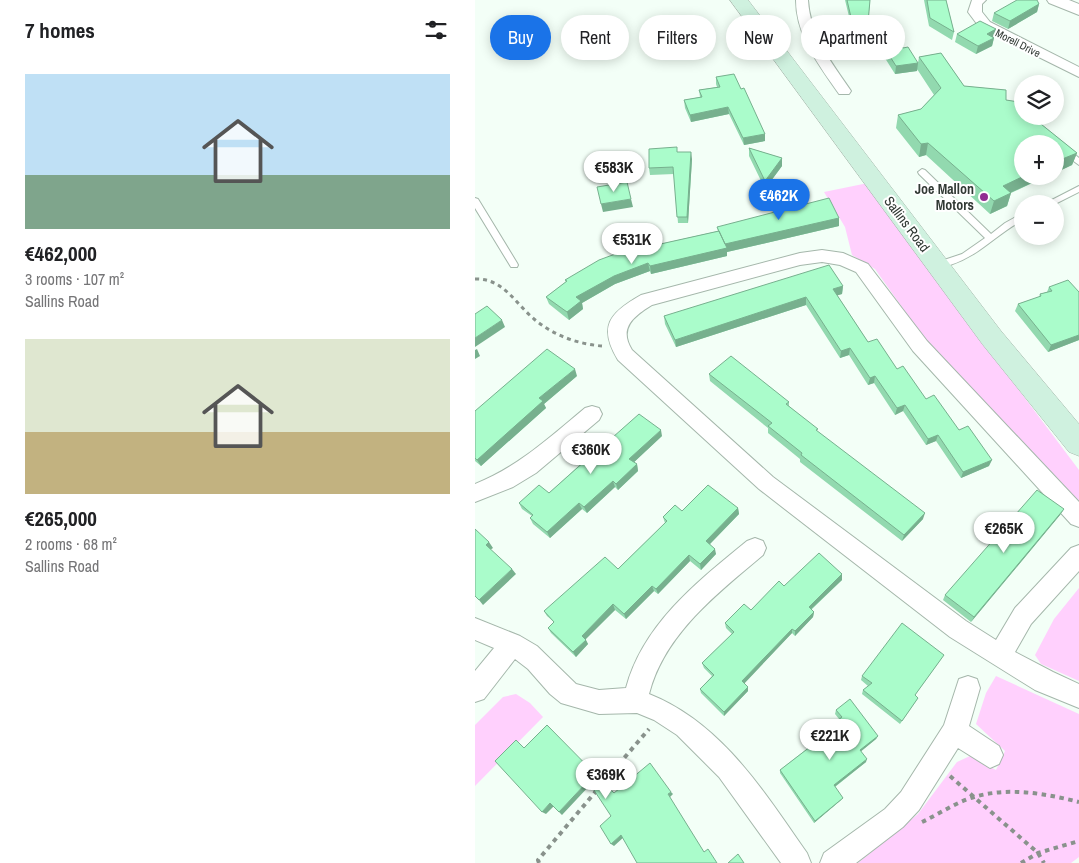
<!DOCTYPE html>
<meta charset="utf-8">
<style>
:root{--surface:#fff;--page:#f2f2f2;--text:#202124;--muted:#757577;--accent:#1a73e8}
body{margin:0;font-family:"Archivo Narrow",sans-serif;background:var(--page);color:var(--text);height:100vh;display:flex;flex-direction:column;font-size:19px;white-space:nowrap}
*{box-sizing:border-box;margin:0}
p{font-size:16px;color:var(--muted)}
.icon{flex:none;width:28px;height:28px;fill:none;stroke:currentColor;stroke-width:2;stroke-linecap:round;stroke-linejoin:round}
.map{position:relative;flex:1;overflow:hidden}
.drawer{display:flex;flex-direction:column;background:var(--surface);width:475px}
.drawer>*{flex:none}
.banner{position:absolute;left:15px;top:15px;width:475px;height:45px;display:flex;gap:10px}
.tools{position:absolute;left:539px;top:75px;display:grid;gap:10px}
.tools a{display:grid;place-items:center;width:50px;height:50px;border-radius:50%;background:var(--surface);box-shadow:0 2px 12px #0003;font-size:25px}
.price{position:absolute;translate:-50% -42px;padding:0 11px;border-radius:18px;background:#fff;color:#222;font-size:16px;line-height:32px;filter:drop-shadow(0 1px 2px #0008)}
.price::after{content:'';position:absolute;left:50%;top:30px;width:15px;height:11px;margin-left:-8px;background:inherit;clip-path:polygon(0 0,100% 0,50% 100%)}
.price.current{background:var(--accent);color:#fff}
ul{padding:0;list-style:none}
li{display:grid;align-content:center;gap:10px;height:265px;padding:0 25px}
li span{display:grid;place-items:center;height:155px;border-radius:0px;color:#555}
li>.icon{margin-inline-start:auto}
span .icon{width:90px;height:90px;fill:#fffc;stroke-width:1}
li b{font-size:21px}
h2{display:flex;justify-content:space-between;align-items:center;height:60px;padding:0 25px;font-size:21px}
.pill{padding:0 18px;border-radius:22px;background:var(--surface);box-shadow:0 2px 12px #0003;font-size:18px;line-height:45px}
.pill.current{background:var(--accent);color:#fff}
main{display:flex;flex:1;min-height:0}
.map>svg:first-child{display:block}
</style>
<main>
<section class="drawer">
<h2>7 homes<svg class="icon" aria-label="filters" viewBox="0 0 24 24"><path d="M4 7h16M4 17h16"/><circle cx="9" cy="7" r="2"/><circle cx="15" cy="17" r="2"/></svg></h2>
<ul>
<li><span style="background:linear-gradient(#bfe0f5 65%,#7fa58c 0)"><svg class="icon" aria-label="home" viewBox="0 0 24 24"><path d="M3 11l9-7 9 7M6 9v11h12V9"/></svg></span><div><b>€462,000</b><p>3 rooms · 107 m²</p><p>Sallins Road</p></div></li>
<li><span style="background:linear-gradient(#dfe7d0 60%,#c2b280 0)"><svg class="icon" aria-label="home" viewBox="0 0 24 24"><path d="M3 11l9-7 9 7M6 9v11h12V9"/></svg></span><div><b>€265,000</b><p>2 rooms · 68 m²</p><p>Sallins Road</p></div></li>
</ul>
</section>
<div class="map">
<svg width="604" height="863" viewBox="0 0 604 863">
<rect width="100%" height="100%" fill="#f3fff7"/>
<path fill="#ffd0fd" d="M393,183L470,292L604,470V512L465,361L400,269L377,255L370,227L349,192Z
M604,588V681L566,664L560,655L579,619Z
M521,676L604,714V857L596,863H383L443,814L482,762L495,756L521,770L530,751L501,724L511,693Z
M41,694L55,703L68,717L0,786V725L28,697Z"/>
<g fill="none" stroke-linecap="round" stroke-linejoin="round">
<g stroke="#a5b7ab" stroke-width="2">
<path id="service" d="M586,148H592L604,158V165L586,152Z
M447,169L450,170L516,234L530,223L548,213V220C521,234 506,255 475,265C470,266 465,268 460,267L459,265L460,263L487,254L510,238L444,174L443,172Z
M604,186V192L580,204H569Z
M0,198L3,199L42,263L43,265L42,267H36L0,208Z"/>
</g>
<g stroke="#a5b7ab" stroke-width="2">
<path id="minor" d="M321,0H333C335,36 357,63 376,91L374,94H364C344,65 321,36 321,0Z
M497,0H511L507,4V12L515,22L604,67V77L505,28L493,12Z
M347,250L368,253L393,264L452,341L604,502V527L596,524L438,351L381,272L365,265L347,262L325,265L177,305C159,316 143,328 157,350L298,477L491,621L521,640L540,608L596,548L604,545V571L556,624L540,652L578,672L604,684V708L560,690L475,637L284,489L143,360C123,327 134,313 166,295L325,253Z
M117,406L124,408L127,414L124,420L61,473L38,487L0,502V484C43,467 75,437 110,408Z
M280,538L288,541L291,548L288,555C243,593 189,634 174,694C247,723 289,792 332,853L336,863H306L244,777L202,735L179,720L162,713L124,714L86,703L75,694L53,669L40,659L9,699L0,702V671L19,648L0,640V618L45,636L62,646L101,684L124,690L151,688C168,624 223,581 272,541Z
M493,676L502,679L505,688L494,726L524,746L528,755L524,764L515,768L483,748L444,810L428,827L381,863H345L349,853L410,809L426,792L469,725L484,679Z"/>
</g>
<g stroke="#a5b7ab" stroke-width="2">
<path id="tertiary" d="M572,0H594L604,4V15L574,3Z"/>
</g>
<g stroke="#a5b7ab" stroke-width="1">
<path id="secondary" d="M255,0H273L526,331L604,424V456L594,452L508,345Z"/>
</g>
<path stroke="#89928c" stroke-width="3" stroke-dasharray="4 4" stroke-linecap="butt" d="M0,279C28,278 40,303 59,319C78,335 102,344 127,346"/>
<path stroke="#89928c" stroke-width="4" stroke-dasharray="4.5 4.5" stroke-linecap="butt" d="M475,776L563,853L569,863
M126,785L174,729
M447,822C462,815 477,805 493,799C529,786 568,793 604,802
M64,863L63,860L122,790
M546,863L563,853L604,841"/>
<use href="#service" fill="#fff" fill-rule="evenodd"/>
<use href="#minor" fill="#fff" fill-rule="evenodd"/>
<use href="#tertiary" fill="#fff" fill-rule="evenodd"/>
<use href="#secondary" fill="#cff1df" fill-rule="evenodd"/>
</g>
<path fill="#92d9af" d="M370,0H395L393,23L418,44V46L428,48L443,63L442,71L420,74L408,55L409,53L398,54L396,50L390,51V55L378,33Z
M449,0H471L479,32L477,40L454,26Z
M564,4L562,12L533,29L517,21L519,13Z
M521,29L517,46L501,54L480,42L482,34Z
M466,53L489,86L531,90V100L544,102V106L548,110V116H556L602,153L597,165L580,173V144H548V176H572L536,193L532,206L515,214L451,155L444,157L421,128L423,115L446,109L459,95L442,69L444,57Z
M241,77L266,89L290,134V141L269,145L254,114L216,122L210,108L209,100L225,97L224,90L242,87L241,84Z
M274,148L307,158V166L290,189L274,156Z
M203,152L217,159L213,223H203L199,174L175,175L174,168Z
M364,218V226L252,252V256L176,274L175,271L140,284L107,303L108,309L94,320L74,304L71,297L91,282L90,280L163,249L243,231L242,227Z
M368,286L367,294L362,295L393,342L422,369L451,399L484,430L514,466L486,478L461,441L451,445L428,411L420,415L399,383L393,385L374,355L365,358L331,305L201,347L190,324L189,316Z
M574,287L604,292V340L573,352L540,311L543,304L564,297L565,294L572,292Z
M234,374L314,402V406L343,432L448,519L427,541L325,462V459L293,433V428L235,381Z
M102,376L69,404L71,408L6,466L0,461V411Z
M187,436L159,462L162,464L163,471L143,490L140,487L112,513L107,509L75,538L58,524L55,518L57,516L47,509L44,503L74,493L109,461L108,457L129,445Z
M263,508L264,514L235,544L241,554L226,570L215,561L183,594L179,591L151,619L140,610L110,639L113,644L101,657L76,633L73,628L79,622L72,616L69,611L143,569L190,523L188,517L207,511Z
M589,509L585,515L496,622L468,600L470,595Z
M367,574V580L336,610L339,612L338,617L320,636L317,633L269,683L273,691L249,716L226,693L225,689L237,676L229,668L227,663L257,634L251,628L250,623L276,610L309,586Z
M466,659L440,695L443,698L425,724L387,694L388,690L393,686L386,680L387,676Z
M361,710L403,736L401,739L386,751L391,762L360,787L366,800L339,823L305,773V770L342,741V737L364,719L360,714Z"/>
<path fill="#77b08e" d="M564,4L562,12L533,29L535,21Z
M521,29L519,37L510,42L512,34Z
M519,38L517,46L501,54L503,46Z
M396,43V50L390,51L391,44Z
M418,44L417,51L409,47V53L398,54L399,47Z
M443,63L442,71L420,74L421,66Z
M253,107L254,114L216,122L215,115Z
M290,134V141L269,145L268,138Z
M453,143L451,155L444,157L446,144Z
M216,152L217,159L213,223L212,217Z
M602,153L597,165L580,173V162Z
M307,158V166L290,189V181Z
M549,176H572L524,198L528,186Z
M536,193L532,206L515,214L519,201Z
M156,199L158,207L128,212L126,204Z
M364,218V226L252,252V256L176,274L175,266L250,244Z
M173,263L175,271L140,284L107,303L108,309L94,320L92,312L101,297L139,276Z
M368,286L367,294L357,297L358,289Z
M331,297V305L201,347L200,340Z
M27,320L30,327L0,347V338Z
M604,335V340L573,352L576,345Z
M375,348L374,355L365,358L366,351Z
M2,349L5,356L0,359V350Z
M100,369L102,376L69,404L71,408L6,466L2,460L64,398Z
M400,376L399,383L393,385L395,378Z
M430,405L428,411L420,415L422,408Z
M186,430L187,436L156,465L154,459Z
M463,435L461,441L451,445L453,439Z
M517,460L514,466L486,478L488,472Z
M162,464L163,471L143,490L141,484Z
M138,481L140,487L112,513L109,507Z
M104,503L107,509L75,538L72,532Z
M263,508L264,514L232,547L231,541Z
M589,509L585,515L496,622L499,617Z
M450,513L448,519L427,541L429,535Z
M14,542L18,548L15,550L11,545Z
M240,549L241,554L226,570L225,564Z
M214,555L215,561L183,594L181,589Z
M37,569L41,574L8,605L4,600Z
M367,574V580L333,612L334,607Z
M177,586L179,591L151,619L149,614Z
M138,604L140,610L110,640L107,636Z
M339,612L338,617L320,636V631Z
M317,629V633L268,685L267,681Z
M111,640L113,644L101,657L98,652Z
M273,687V691L249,716V712Z
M403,736L401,739L384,753L385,750Z
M392,759L391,762L358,788L359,785Z
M113,781L116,784L87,815L84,812Z
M196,792L198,794L195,797L193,794Z
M368,798L366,800L339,823L340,821Z
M75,803L79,806L71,814L67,812Z
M146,835L149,837L139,846L136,844Z"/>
<path fill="#aafccb" stroke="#77b08e" d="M372,0H395L393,23L405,22L418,44L399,47L396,43L391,44V47L378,26Z
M452,0H471L479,32L455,18Z
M542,0H562L564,4L535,21L519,13Z
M505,21L521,29L512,34L519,38L503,46L482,34Z
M426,45L428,48L433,47L443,63L421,66L409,47Z
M466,53L489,86L531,90V100L544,102V106L548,110V116H556L602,153L580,162V144H548V176H549L528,186L536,193L519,201L453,143L446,144L423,115L446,109L466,88L444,57Z
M259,74L266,89L269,88L290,134L268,138L253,107L215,115L209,100L227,97L224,90L245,87L241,77Z
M202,147V152H216L212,217H202L198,167L174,168V149Z
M274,148L307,158L290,181Z
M152,182L156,199L126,204L122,187Z
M354,198L364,218L250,244L242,227Z
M244,231L252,248L175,266L173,263L139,276L101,297L106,301L92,312L71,297L92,281L90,280L124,260L162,246L163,249Z
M354,265L368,286L358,289L393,342L402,339L422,369L428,366L451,399L459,395L484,430L493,426L517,460L488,472L463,435L453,439L430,405L422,408L400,376L395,378L375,348L366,351L331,297L200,340L189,316Z
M593,280L604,292V335L576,345L543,304L566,296L565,294L577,291L574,287Z
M12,306L27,320L0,338V314Z
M72,349L100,369L64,398L68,401L2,460L0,458V411Z
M256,356L314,402L311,404L343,429L341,430L450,513L429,535L326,455L327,453L293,426L297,423L234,374Z
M164,414L186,430L154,459L162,464L141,484L138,481L109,507L104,503L72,532L55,518L58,515L44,503L64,485L74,493L111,460L108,457L125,442L129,445Z
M233,485L263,508L231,541L240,549L225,564L214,555L181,589L177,586L149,614L138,604L107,636L111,640L98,652L73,628L79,622L69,611L130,557L143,569L192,521L188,517L200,505L207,511Z
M562,490L589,509L499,617L470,595Z
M0,529L14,542L11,545L37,569L4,600L0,596Z
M344,553L367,574L334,607L339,612L320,631L317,629L267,681L273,687L249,712L225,689L239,675L227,663L259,632L250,623L269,604L276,610L304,581L309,586Z
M427,623L469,655L440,695L443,698L427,721L388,690L397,683L387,676Z
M375,699L403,736L385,750L392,759L359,785L368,798L340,821L305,770L344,740L342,737L367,717L361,710Z
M72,725L139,793L175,763L196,792L193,794L229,852L233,849L242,863H162L146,835L136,844L125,826L136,816L113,781L84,812L75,803L67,812L20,761L41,740L49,748Z
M263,854L269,863H253Z"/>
<circle fill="#912c92" stroke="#fff" stroke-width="2" cx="509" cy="197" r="5"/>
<g text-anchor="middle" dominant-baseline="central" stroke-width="4" stroke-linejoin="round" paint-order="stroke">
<g font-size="11" fill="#313934" stroke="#fff">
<text transform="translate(543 43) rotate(27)">Morell Drive</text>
</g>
<g font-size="14" font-weight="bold" fill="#313934" stroke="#fff" text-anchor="end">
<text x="499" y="189">Joe Mallon<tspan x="499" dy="16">Motors</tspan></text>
</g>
<g font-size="14" fill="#313934" stroke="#fff">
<text transform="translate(432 224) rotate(53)">Sallins Road</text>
</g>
</g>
</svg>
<div class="tools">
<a><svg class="icon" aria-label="layers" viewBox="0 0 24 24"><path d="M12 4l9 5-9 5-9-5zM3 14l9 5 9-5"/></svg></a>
<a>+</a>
<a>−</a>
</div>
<b class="price" style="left:139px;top:193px">€583K</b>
<b class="price current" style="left:304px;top:221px">€462K</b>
<b class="price" style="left:157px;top:265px">€531K</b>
<b class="price" style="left:116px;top:475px">€360K</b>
<b class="price" style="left:529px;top:554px">€265K</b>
<b class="price" style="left:355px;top:761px">€221K</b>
<b class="price" style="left:131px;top:800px">€369K</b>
<div class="banner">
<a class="pill current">Buy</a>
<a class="pill">Rent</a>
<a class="pill">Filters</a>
<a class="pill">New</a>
<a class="pill">Apartment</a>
</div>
</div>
</main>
